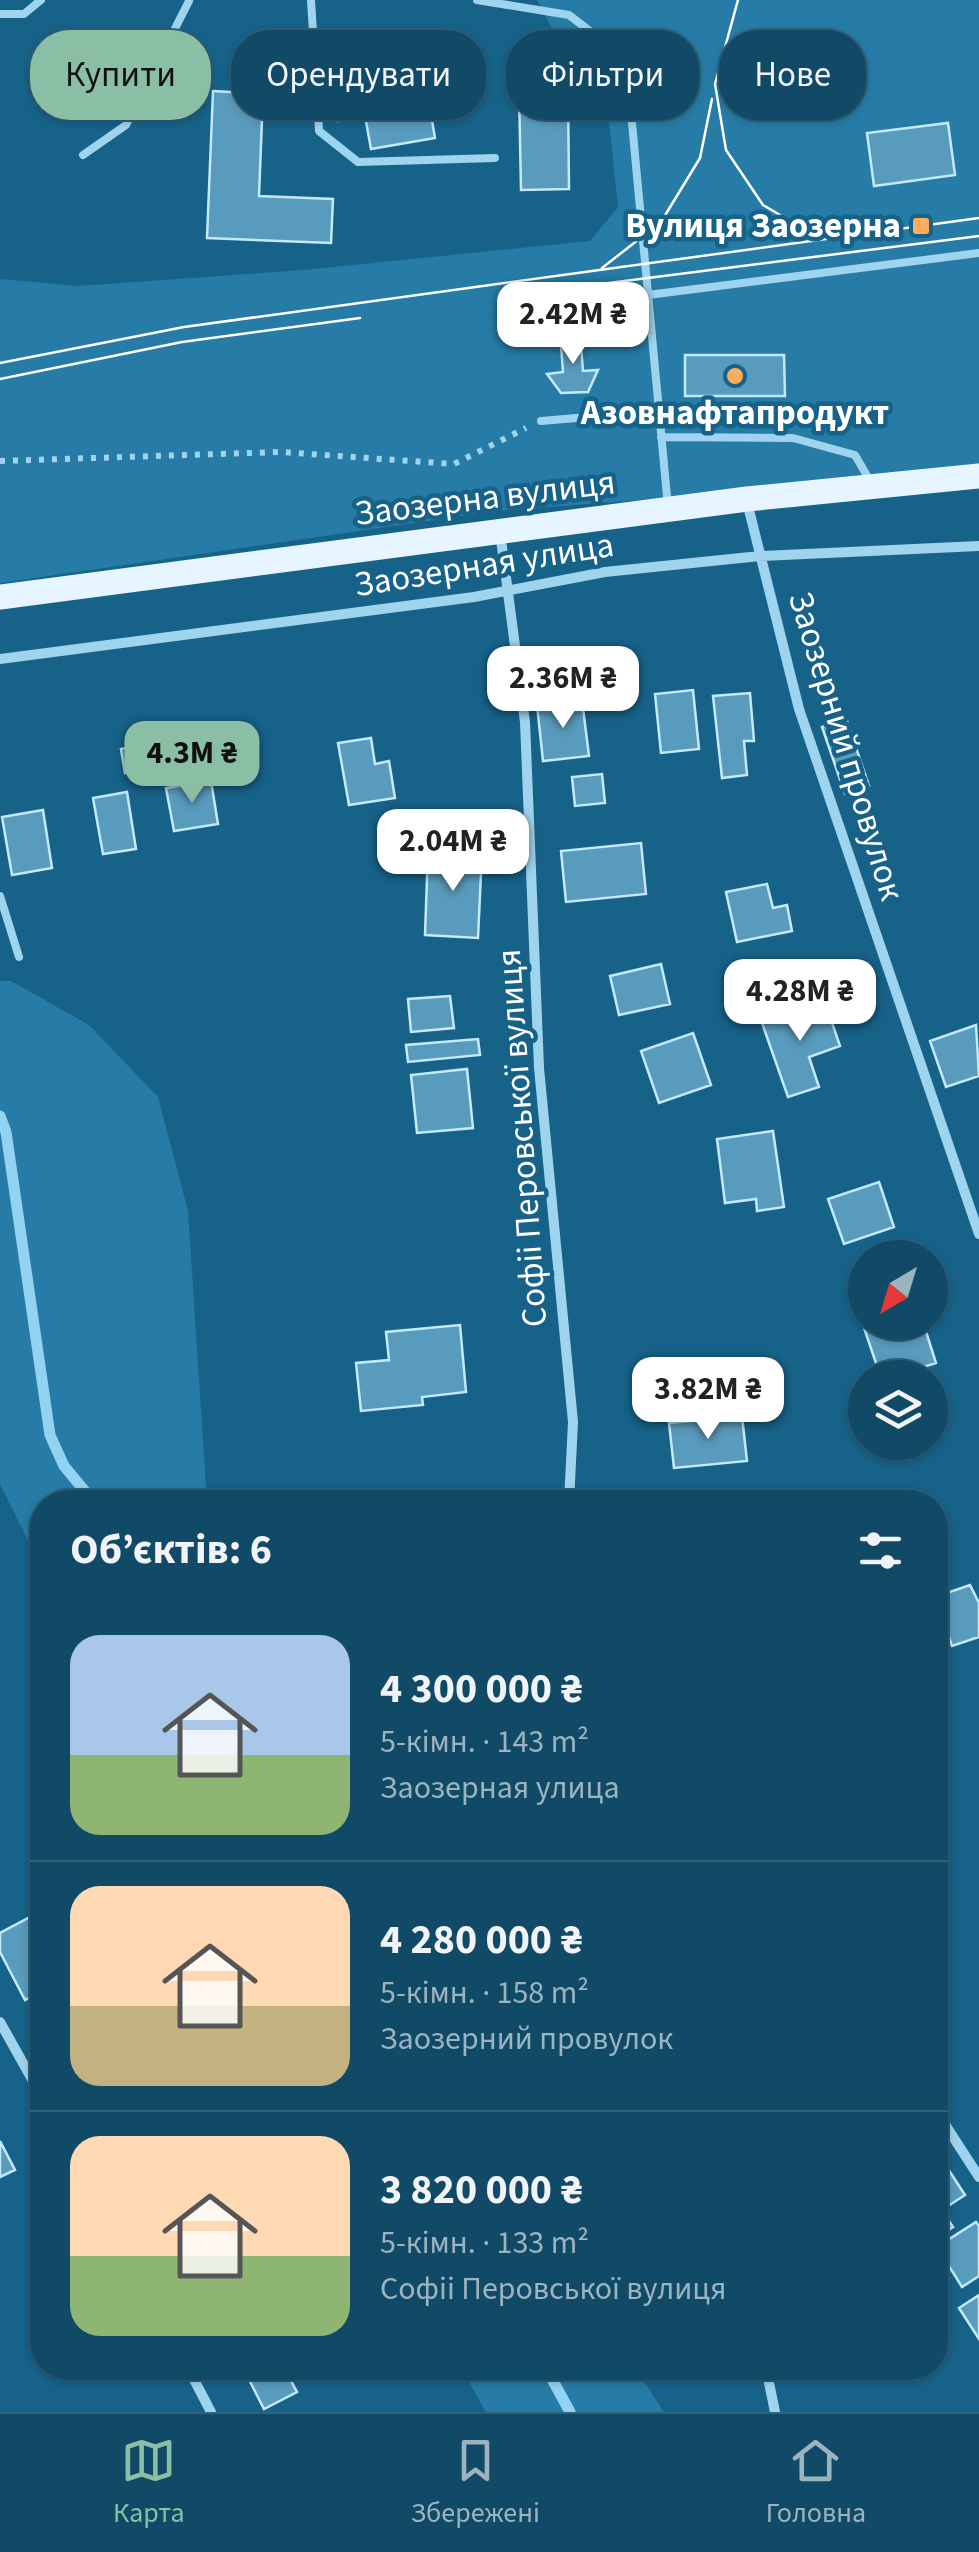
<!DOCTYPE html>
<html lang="uk">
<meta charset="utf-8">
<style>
:root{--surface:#114a67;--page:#1a516d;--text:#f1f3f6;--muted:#9cb3c0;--line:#30627b;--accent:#8abfa5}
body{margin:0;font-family:"Source Sans 3",sans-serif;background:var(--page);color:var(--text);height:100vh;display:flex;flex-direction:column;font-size:38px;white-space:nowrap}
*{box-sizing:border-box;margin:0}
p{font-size:32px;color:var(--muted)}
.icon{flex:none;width:55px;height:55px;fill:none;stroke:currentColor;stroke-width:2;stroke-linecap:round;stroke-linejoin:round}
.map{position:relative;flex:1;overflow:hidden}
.sheet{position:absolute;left:30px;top:1490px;width:918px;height:890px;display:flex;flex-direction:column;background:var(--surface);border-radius:40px;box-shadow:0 2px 8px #0004,0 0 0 2px var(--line)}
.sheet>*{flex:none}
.banner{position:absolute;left:30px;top:30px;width:920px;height:90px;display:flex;gap:20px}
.needle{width:65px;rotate:218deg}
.tools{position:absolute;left:848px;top:1240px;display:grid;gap:20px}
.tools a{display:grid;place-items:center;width:100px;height:100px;border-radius:50%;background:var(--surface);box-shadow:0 2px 8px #0004,0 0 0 2px var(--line);font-size:50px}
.price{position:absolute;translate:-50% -85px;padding:0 22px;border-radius:20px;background:#fff;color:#222;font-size:32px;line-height:65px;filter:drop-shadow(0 2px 5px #0008)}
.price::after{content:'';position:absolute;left:50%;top:60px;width:30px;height:22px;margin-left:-15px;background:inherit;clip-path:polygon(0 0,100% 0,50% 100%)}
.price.on{background:var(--accent);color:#111}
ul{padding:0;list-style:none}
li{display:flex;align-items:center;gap:30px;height:250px;padding:0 40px}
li+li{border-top:2px solid var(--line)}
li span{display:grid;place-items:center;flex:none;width:280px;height:200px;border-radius:30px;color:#555}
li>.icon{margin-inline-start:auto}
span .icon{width:120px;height:120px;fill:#fffc;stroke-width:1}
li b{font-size:42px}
h2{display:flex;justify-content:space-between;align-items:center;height:120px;padding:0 40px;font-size:42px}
.tag{padding:0 35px;border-radius:40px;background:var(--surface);box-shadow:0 2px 8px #0004,0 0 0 2px var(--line);font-size:35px;line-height:90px}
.tag.on{background:var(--accent);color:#111}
.menu{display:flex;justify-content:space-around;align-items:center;height:140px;border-top:2px solid var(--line);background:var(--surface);font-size:28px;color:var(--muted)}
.menu a{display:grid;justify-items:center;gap:5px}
.menu .on{color:var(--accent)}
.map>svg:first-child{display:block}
</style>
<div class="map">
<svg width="979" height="2412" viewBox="0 0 979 2412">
<rect width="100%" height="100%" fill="#176289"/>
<path fill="#267ca6" d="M537,0H979V474L497,511L0,583V279L78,286L304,270L590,241L618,207L604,73L558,40Z
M0,981H11L89,1025L158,1097L188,1211L207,1502H42V1569L0,1484Z
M461,2368H635L664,2412H486Z"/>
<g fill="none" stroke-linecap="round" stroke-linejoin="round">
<path stroke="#91d3f1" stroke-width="11" d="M0,1116L6,1132L50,1435L64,1466L94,1502
M546,2368L570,2412"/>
</g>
<path fill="#599bbd" stroke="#c4e9fa" stroke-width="2.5" d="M373,37L384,99L427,91L435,138L371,149L365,116L338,121L324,46Z
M568,89L569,189L521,190L519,90Z
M213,91L263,94L259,196L333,199L331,243L207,238Z
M948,123L955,175L874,186L867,133Z
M580,332L583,371L598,370L588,392L561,393L547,374L563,372L560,333Z
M685,355H784L785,396H685Z
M693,690L699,749L661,753L655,694Z
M750,693L754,741H744L747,775L722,778L713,696Z
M582,700L589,756L543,761L537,705Z
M846,718L869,786L845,794L822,727Z
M371,738L375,764L389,761L395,798L349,805L338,743Z
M163,742L167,765L125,773L121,749Z
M602,774L605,803L575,806L572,777Z
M211,781L218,824L174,831L166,788Z
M127,792L136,849L103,854L93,798Z
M43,810L52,868L12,875L2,817Z
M641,843L646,894L566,902L561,851Z
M428,850L482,852L478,938L425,935Z
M767,884L773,908L787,905L792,931L737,942L726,892Z
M661,964L670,1004L619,1015L610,976Z
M450,996L454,1028L411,1032L408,999Z
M824,999L840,1046L809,1057L819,1087L788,1097L761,1020Z
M976,1025L979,1076L946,1087L930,1041Z
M693,1033L711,1085L659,1103L641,1051Z
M478,1039L480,1055L408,1062L406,1045Z
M467,1069L473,1128L417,1133L411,1075Z
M773,1131L784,1207L757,1211L756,1199L725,1203L717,1139Z
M879,1182L894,1227L844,1244L828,1199Z
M862,1322H923L936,1363L911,1371L914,1378H881Z
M460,1325L466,1392L422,1397L423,1405L361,1411L356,1363L389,1360L386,1332Z
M742,1416L747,1461L674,1468L669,1423Z
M970,1585L979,1603V1637L952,1646L935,1597Z
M32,1916L42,1935V1991L25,2000L0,1952V1933Z
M0,2141L15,2170L0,2177Z
M937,2152L965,2195L942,2210L953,2227L935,2238Z
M976,2222L979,2226V2276L962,2287L937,2247Z
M979,2295V2339L959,2308Z
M243,2368H284L297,2392L264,2409Z"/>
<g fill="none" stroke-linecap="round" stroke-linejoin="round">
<path stroke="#9fd4ee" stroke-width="6" stroke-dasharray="5 8" stroke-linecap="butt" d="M0,461L281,452L454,464L526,428"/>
<path stroke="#9fd4ee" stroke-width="8" d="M311,0L319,131L358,162L495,158
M477,0L569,15L626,59L668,507
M0,14H24L41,0
M83,155L126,125L189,1
M648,295L979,253
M541,421L658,411
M661,437L793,438L855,455L870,481
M0,896L19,957"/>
<path stroke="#9fd4ee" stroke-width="10" d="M747,502L799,709L979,1234
M500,532L525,722L539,1068L573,1422L569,1502
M0,659L474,597L605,572L760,556L979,546
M0,2022L42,2097
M935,2109L979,2177
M188,2368L211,2412
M766,2368L775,2412"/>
<path stroke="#e6f5ff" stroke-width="25" d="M0,597L747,499L979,476"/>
<path stroke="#fff" stroke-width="2.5" d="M738,0L715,84L726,150L763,205L821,239
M602,268L661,222L700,158L712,99
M577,287L979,236
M0,363L184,327L979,218
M0,379L182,342L360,318"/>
</g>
<g fill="#ffac5c" stroke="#176289" stroke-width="4">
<rect x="911" y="216" width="20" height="20" rx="5"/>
<circle cx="735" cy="376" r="10"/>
</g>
<g text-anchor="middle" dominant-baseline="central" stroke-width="9" stroke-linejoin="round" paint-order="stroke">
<g font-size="35" font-weight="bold" fill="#fff" stroke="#176289" text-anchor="end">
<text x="901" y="226">Вулиця Заозерна</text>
<text x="735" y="413" text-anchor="middle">Азовнафтапродукт</text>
</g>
<g font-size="35" fill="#fff" stroke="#176289">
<text transform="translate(485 498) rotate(-7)">Заозерна вулиця</text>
<text transform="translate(484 565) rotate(-9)">Заозерная улица</text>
<text transform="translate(846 746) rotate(73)">Заозерний провулок</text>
<text transform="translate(522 1138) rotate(-94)">Софіі Перовської вулиця</text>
</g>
</g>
</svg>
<div class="tools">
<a><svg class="needle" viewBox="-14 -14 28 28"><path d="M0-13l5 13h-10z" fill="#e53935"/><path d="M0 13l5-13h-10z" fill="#9cb3c0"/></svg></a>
<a><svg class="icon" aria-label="layers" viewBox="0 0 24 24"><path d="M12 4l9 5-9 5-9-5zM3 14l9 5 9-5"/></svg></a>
</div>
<b class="price" style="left:573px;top:367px">2.42M ₴</b>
<b class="price" style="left:563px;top:731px">2.36M ₴</b>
<b class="price on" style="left:192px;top:806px">4.3M ₴</b>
<b class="price" style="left:453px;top:894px">2.04M ₴</b>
<b class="price" style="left:800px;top:1044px">4.28M ₴</b>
<b class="price" style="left:708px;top:1442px">3.82M ₴</b>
<div class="banner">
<a class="tag on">Купити</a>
<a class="tag">Орендувати</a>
<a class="tag">Фільтри</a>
<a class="tag">Нове</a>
</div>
<section class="sheet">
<h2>Об’єктів: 6<svg class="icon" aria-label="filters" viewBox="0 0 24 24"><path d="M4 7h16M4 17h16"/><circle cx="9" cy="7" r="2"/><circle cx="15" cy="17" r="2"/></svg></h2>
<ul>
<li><span style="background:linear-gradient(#a9c7e8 60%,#8fb573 0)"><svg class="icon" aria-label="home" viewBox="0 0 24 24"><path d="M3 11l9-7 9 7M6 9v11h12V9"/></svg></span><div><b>4 300 000 ₴</b><p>5-кімн. · 143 m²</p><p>Заозерная улица</p></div></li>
<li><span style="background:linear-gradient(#ffd9b3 60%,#c2b280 0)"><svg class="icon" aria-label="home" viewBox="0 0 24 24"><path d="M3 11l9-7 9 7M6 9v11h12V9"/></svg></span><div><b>4 280 000 ₴</b><p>5-кімн. · 158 m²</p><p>Заозерний провулок</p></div></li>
<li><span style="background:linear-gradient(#ffd9b3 60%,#8fb573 0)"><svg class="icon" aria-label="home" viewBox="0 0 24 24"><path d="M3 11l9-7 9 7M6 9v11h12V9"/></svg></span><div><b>3 820 000 ₴</b><p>5-кімн. · 133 m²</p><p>Софіі Перовської вулиця</p></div></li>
</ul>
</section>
</div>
<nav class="menu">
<a class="on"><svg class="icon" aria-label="map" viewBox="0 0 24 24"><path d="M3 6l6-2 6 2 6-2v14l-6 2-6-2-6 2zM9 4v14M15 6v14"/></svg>Карта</a>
<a><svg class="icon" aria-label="saved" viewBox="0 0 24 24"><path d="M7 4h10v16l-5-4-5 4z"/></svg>Збережені</a>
<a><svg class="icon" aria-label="home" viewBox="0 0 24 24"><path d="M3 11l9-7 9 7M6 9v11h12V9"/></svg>Головна</a>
</nav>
